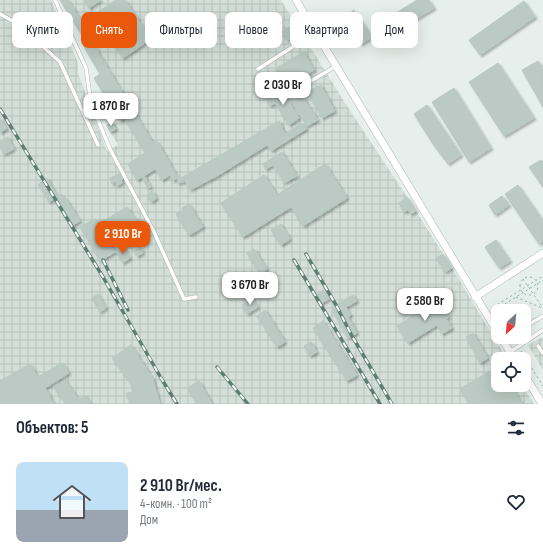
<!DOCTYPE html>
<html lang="ru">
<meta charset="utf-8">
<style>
:root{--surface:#fff;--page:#f2f2f3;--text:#1f2937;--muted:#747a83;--accent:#ea580c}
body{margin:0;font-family:"Sofia Sans Condensed",sans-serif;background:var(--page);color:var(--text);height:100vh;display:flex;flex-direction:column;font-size:15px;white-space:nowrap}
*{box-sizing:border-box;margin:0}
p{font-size:13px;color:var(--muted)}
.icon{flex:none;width:22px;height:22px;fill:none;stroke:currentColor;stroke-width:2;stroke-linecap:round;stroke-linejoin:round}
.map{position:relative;height:404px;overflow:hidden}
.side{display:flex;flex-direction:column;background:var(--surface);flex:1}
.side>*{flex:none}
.top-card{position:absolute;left:12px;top:12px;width:519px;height:36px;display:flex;gap:8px}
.needle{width:26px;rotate:206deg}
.controls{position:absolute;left:491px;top:304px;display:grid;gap:8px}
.controls a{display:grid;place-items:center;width:40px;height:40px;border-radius:8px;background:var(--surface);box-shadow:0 4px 16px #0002;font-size:20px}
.price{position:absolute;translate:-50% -34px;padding:0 9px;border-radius:8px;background:#fff;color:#222;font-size:13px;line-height:26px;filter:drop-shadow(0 1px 2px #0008)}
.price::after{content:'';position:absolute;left:50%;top:24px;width:12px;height:9px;margin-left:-6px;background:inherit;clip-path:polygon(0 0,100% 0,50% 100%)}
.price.on{background:var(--accent);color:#fff}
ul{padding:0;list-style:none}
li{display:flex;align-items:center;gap:12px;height:100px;padding:0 16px}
li span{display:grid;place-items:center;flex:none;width:112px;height:80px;border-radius:8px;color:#555}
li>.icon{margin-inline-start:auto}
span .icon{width:48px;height:48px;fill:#fffc;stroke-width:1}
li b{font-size:17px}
h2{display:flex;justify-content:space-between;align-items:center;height:48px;padding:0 16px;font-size:17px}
.chip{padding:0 14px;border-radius:8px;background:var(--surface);box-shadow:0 4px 16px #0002;font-size:14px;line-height:36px}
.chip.on{background:var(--accent);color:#fff}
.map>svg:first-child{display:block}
</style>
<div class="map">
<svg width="543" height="404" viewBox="0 0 543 404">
<defs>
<pattern id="industrial-grid" width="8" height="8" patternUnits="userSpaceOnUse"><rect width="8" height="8" fill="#d4dfda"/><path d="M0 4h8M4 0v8" fill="none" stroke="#b6c1bc"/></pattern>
<filter id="shadow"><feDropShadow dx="2" dy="2" stdDeviation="1" flood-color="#0004"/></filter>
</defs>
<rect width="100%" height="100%" fill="#e6efeb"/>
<path fill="url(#industrial-grid)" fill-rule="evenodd" d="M0,0H51L78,63V73L107,151L118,145L110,132L116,129L113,125L120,121L94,78L100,74L84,47L80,32L60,0H281L347,106L407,197L452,268L507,359H498V385H522L534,404H0ZM302,123L306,129L271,151L267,145Z
M543,337V370L528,345Z"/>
<path fill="#bbcac4" stroke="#b8c9c2" filter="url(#shadow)" d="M60,0H68L86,28L80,32Z
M84,0H101L89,8Z
M116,0H125L151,39L123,58L94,15Z
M417,0H429L434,8L387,36L380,23Z
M524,1L535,17L480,55L469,40Z
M354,10L372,37L361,44L343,18Z
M337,17L341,23L335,27L332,20Z
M293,25L298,34L287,40L282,32Z
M92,42L153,143L143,149L124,118L120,121L94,78L100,74L84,47Z
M304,52L314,70L287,86L276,68Z
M538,61L543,70V107L522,70Z
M498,63L534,118L504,136L469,82Z
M276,74L280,80L272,85L268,78Z
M264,82L268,89L260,93L256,86Z
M321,85L335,111L322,118L307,92Z
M454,88L491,148L469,162L432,102Z
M281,89L299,118L289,125L275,103L270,106L266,99Z
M302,96L318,120L307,126L292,102Z
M427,105L461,155L448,164L433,144L414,114Z
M0,118L7,128L0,133Z
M279,121L285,134L217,176L190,190L183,177Z
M112,122L116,129L110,132L107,125Z
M302,123L306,129L271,151L267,145Z
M8,137L14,149L4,154L0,146V142Z
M157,141L178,178L183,177L184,182L178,183L177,178L173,181L170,175L162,180L155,169L144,176L151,187L148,188L142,177L137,180L128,164L145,153L143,149Z
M282,152L297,176L284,183L273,165L266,169L263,164Z
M541,160L543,162V187L529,167Z
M325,164L347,198L303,226L291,207L243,237L221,203L264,175L277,195Z
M121,173L124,178L121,180L123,182L117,186L115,182L112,184L110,178Z
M47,178L57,196L61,194L65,200L66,199L80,221L71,226L54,199L49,202L38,184Z
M518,185L543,221V241L539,244L505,194Z
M152,191L157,198L151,202L147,195Z
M502,196L509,205L495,215L489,205Z
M407,197L416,211L411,214L408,210L404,212L399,203Z
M189,204L203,227L189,235L176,214L183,210L182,208Z
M127,207L138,223L114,238L103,221Z
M95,219L115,252L100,261L80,227Z
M281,224L290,239L281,245L271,230Z
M496,240L510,261L499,268L485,247Z
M124,247L130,258L123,263L116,252Z
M141,248L143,253L137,256L134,251Z
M254,249L267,269L260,274L247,253Z
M443,254L452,268L445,272L436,258Z
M323,290L329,299L320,304L315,295Z
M98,294L106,308L100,312L92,298Z
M353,295L357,301L346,307L351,315L348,317L357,333L348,338L331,308Z
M253,299L258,307L247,314L242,305Z
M438,300L449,317L446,319L452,328L442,334L437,325L408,343L397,326Z
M265,310L285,342L277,347L257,316Z
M323,321L357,375L347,381L313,328Z
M473,333L488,358L480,363L466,337Z
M311,342L317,352L310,356L304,346Z
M131,345L153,379L160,404H130L126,393L134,392L131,384L112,358Z
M62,363L69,373L45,388L54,404H0V381L30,364L38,377Z
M498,366V385H511L522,404H469L460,389Z
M65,380L79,400L85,395L91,404H66L54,388Z
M199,381L212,404H197L187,388Z"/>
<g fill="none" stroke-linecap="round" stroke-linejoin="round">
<g stroke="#a8b8b2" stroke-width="4.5">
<path id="lane" d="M55,0L86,68L91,103L110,149L154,232L184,299L196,297
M0,14L18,24L60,62L98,145
M258,69L316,32
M291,93L336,66
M524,327L543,316
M538,346L543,353
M510,352L543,330"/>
</g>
<g stroke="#a8b8b2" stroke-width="8">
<path id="street" d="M296,0L498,333
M475,297L543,253
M501,337L514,359
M524,374L542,404"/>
</g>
<path stroke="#86b3a5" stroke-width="1" stroke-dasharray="2 3" stroke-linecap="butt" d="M520 286a9 9 0 1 1 18 0a9 9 0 1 1-18 0Z
M523,279L543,308
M516,297L542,308
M494,311L492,308L543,276
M498,317L494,311L543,280
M512,337L515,341
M521,351L543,386"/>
<use href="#lane" stroke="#fff" stroke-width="3.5"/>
<use href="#street" stroke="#fff" stroke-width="7"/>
<g stroke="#5f7d75" stroke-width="3.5">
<path id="rail" d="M0,109L103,277L161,378L177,404
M306,254L336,305L352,336L392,404
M103,260L128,310
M294,260L380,404
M217,367L248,404"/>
</g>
<use href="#rail" stroke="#f7fbf9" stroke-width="2" stroke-dasharray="6" stroke-linecap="butt"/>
</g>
</svg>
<div class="controls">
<a><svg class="needle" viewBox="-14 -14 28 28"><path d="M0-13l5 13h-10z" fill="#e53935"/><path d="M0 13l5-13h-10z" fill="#747a83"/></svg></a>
<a><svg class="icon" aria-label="locate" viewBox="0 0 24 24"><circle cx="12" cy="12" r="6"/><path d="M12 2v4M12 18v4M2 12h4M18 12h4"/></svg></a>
</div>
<b class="price" style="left:283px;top:106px">2 030 Br</b>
<b class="price" style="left:111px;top:127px">1 870 Br</b>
<b class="price on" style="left:123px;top:255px">2 910 Br</b>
<b class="price" style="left:250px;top:306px">3 670 Br</b>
<b class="price" style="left:425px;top:322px">2 580 Br</b>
<div class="top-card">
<a class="chip">Купить</a>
<a class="chip on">Снять</a>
<a class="chip">Фильтры</a>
<a class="chip">Новое</a>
<a class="chip">Квартира</a>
<a class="chip">Дом</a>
</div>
</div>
<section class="side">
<h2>Объектов: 5<svg class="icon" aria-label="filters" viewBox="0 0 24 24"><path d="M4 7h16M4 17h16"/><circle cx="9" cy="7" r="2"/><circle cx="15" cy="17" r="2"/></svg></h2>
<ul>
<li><span style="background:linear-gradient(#bfe0f5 60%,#9aa5b1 0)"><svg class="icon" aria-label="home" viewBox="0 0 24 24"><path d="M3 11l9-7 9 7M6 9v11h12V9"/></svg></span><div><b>2 910 Br/мес.</b><p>4-комн. · 100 m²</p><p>Дом</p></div><svg class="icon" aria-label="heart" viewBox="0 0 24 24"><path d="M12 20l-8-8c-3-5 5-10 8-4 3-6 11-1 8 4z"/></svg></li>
</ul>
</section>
